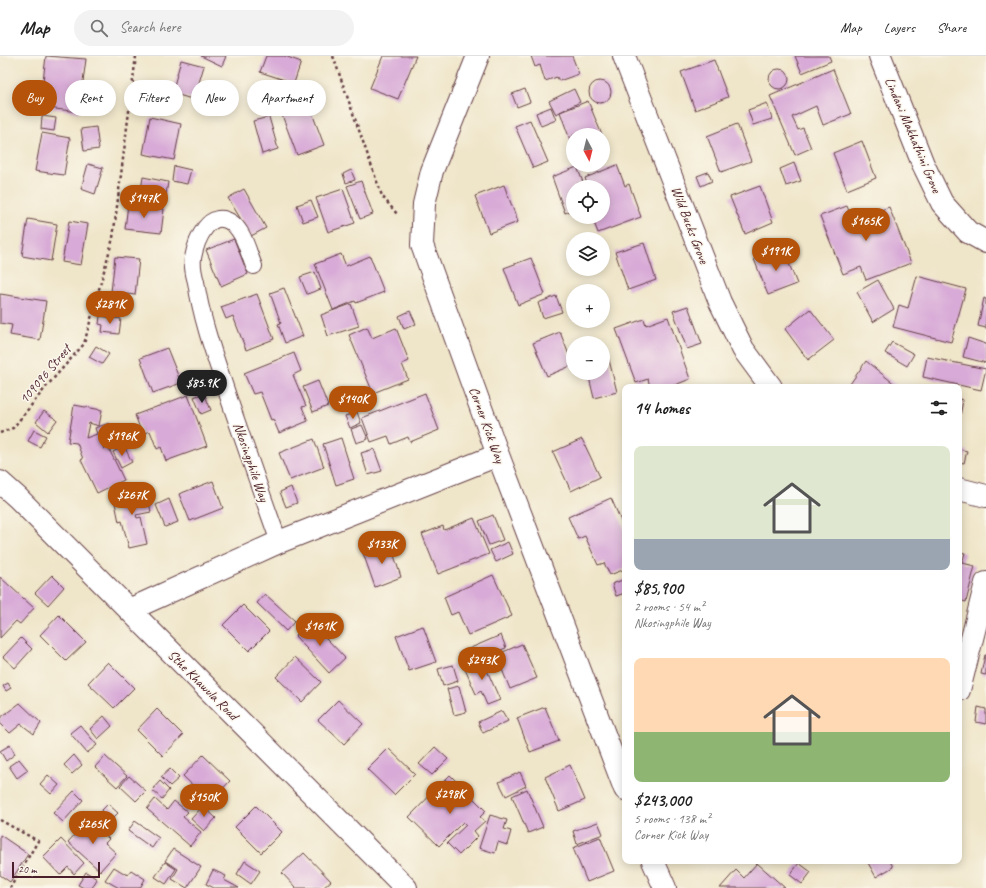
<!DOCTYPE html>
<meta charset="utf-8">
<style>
:root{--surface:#fff;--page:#f2f2f2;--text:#222;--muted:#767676;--line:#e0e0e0;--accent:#b45309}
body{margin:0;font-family:Caveat,sans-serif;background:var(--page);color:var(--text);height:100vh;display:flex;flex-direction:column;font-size:15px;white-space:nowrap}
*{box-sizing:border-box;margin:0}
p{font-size:13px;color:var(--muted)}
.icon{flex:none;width:22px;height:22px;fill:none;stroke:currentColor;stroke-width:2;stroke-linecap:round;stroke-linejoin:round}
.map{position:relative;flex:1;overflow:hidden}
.side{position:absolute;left:622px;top:328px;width:340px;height:480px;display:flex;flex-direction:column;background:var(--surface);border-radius:8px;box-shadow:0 2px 10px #0003}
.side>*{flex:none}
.guide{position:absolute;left:12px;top:24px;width:380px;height:36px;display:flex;gap:8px}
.needle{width:26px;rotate:173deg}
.controls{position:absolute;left:566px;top:72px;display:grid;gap:8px}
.controls a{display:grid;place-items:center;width:44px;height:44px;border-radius:50%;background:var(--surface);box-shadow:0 2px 10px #0003;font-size:20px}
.scale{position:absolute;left:12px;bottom:10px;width:88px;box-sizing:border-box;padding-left:4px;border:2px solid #4a1f2b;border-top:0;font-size:11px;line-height:14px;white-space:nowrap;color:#4a1f2b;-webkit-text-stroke:3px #fbf7ec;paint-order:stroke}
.price{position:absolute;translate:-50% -34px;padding:0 9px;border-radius:14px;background:var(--accent);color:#fff;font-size:13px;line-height:26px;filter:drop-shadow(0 1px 2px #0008)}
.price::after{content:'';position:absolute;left:50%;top:24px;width:12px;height:9px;margin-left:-6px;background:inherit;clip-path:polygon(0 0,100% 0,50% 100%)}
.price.current{background:#222;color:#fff}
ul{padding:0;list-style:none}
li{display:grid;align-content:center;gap:8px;height:212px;padding:0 12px}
li span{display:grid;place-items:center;height:124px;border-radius:8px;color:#555}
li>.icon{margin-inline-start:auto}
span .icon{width:72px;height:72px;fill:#fffc;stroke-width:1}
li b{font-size:17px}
h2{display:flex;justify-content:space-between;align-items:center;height:48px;padding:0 12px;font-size:17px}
.tag{padding:0 14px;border-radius:18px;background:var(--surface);box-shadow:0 2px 10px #0003;font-size:14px;line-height:36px}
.tag.current{background:var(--accent);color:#fff}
header{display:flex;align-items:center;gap:24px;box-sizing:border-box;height:56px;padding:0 20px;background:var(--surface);border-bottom:1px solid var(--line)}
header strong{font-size:19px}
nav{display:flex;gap:22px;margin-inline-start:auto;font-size:14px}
.search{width:280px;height:36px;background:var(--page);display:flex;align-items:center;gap:10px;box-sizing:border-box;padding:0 14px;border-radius:22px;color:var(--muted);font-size:15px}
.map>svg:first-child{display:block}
</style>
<header>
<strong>Map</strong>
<div class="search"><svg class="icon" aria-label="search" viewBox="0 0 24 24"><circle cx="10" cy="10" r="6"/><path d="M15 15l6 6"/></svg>Search here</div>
<nav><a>Map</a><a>Layers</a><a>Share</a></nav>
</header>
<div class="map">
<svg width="986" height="832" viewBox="0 0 986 832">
<rect width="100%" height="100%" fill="#fbf7ec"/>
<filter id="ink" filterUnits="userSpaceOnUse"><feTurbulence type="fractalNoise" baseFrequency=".025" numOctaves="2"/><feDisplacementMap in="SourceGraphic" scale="8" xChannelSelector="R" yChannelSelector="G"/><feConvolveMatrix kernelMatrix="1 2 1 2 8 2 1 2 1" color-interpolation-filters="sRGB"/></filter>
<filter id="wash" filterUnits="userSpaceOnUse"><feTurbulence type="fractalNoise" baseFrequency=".012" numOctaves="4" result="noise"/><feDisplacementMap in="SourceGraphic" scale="16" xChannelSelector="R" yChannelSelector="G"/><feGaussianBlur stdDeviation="0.9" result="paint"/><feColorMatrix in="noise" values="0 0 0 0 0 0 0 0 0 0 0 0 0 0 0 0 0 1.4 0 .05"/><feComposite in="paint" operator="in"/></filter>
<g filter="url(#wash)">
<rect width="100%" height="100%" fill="#efe5c9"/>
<g id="blocks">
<path fill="#d8aad7" d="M46,0L86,3L79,56L40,51Z
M201,0H226L222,10Z
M266,0H285L301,6L294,27L260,16Z
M383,0H416L398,43L370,32Z
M531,0H572L579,18L559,25L557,21L545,25L540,9L535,11Z
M795,0H829L831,5L802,17Z
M181,4L204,10L198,30L209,34L205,47L172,37Z
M714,4L728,41L695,54L681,16Z
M769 23a10 10 0 1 1 20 0a10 10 0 1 1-20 0Z
M833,13L851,58L823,69L816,50L792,61L798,74L803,72L811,92L795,99L770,40Z
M589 36a11 11 0 1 1 22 0a11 11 0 1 1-22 0Z
M525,33L530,46L517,51L512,38Z
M574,33L580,46L556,58L549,45Z
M306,41L324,89L297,99L279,51Z
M588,45L602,79H573V92L560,56Z
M767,47L772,63L753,69L748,54Z
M551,51L556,64L541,70L536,57Z
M42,60L56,62L54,75L41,73Z
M150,61L181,68L174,104L143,98Z
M269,61L278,93L262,98L253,65Z
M530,64L548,106L533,112L515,70Z
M737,68L751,105L721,116L707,80Z
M96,71L99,93L84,95L81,73Z
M42,77L70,82L64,119L35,115Z
M862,85L876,122L847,134L833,97Z
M794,107L801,125L786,130L780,113Z
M88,108L103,112L95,138L81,133Z
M617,109L625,130L629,128L641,161L598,177L592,161H603V131H588L585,122Z
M174,110L191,114L187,128L172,125Z
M577,111L583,126L577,128L578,131H573V154L565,157L552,121Z
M351,114L355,124L346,127L343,118Z
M708,116L712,125L701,130L697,120Z
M143,121L168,126L166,139L141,134Z
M361,125L373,158L360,163L347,130Z
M504,129L518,166L489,177L475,140Z
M760,130L773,166L745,178L730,141Z
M244,133L266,172L251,180L228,142Z
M343,133L355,167L328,176L316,142Z
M311,144L318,161L303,166L297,149Z
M128,148L164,153L161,177L125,173Z
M847,150L853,165L889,151L911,207L866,224L861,211L843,218L820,160Z
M28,163L57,168L51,205L22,200Z
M69,165L88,168L81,209L62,206Z
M234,183L248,218L221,230L206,194Z
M644,187L656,224L628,234L615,196Z
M783,192L797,228L768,239L754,203Z
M341,198L346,210L370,200L384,236L356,247L355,245L333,254L315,208Z
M115,201L139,203L135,239L111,236Z
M531,202L545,238L518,249L504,212Z
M315,216L321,233L307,238L300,221Z
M917,220L966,233L951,286L893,271L899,249L908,252Z
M878,224L894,253L873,266L857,236Z
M284,232L303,280L285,287L278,268L281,267L270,237Z
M0,238L46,245L40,284L10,279L12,269L0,267Z
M257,238L274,283L246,294L233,260L226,263L221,251Z
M556,240L562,256L543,262L538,247Z
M984,242L986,243V272L978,270Z
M107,243L124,245L122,261L105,259Z
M351,248L359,270L328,280L321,259Z
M688,250L702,288L687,293L673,255Z
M810,253L834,284L808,304L785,273Z
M410,255L416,268L404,273L399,260Z
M100,260L121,263L119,278L102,276L103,269L99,268Z
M668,261L690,323L670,331H650L648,323L636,327L616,273L644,263L646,269Z
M367,271L372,282L396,272L409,305L402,308L408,323L373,337L349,279Z
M560,276L573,309L547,320L533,287Z
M968,282L986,288V307L963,301Z
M892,286L914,298L907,310L885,297Z
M96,290L109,298L102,308L89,301Z
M167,292L181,327L153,337L140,302Z
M294,297L301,315L293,319L306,350L302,351L308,365L279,377L273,363L271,364L260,336L253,338L244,317Z
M608,300L617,336L594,342L588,317H603V301Z
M927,301L986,313L981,334L923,321Z
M866,305L897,330L896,331H848Z
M318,325L328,350L313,356L303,331Z
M204,337L211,354L201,358L194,341Z
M425,337L439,374L410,386L408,381L391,388L388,380L371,386L362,362Z
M188,339L207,390L166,405L161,391L157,393L150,375L142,378L135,359Z
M959,343L963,344L960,361H959Z
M74,349L102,354L99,370L89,367L86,382L97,378L95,372L109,367L116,385L103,390L104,393L108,391L124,424L97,437L81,404L83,403L77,387L68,386Z
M44,355L57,364L48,376L36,366Z
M357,356L361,367L350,372L345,360Z
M362,369L368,383L356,387L351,373Z
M34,374L46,380L40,391L28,385Z
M341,382L354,423L336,429L323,388Z
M314,383L324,411L290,424L279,397Z
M582,383L600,421L571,435L553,396Z
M124,390L132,406L121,412L113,396Z
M374,393L382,415L368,419L361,397Z
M959,393L967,395L964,407L959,406Z
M213,425L223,452L190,465L179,438Z
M291,431L297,447L286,451L280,436Z
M131,434L132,440L147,437L151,456L136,459L137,462L141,461L147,488L129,492L122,465L119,466L113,437Z
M611,442L625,474V513L610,519L604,507L598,509L585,480L578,483L568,461Z
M169,443L178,466L165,471L156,449Z
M493,459L503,484L489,489L479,465Z
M474,462L489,498L438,518L422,478L443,470L444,474Z
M508,486L513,498L496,506L490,494Z
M390,487L401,521L375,531L363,497Z
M959,496L965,497L962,507L975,510L966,546L959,544Z
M52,519L64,531L48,549L35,537Z
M493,519L512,560L468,579L458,556L451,559L444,541Z
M0,521L34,552L20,568L16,565L0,582Z
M625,523V537L616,540L612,528Z
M265,538L295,565L286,575L257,547Z
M243,549L269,575L249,595L223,569Z
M59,559L86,586L66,605L40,579Z
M310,565L345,602L329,617L295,580Z
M423,570L436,606L409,615L396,580Z
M501,579L506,592L465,609L459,597Z
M21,582L32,593L15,612L3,601Z
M522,588L537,622L510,633L496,599Z
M985,599H986V619L981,618Z
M295,601L321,626L302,646L276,621Z
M482,603L500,644L487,649L481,635L476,638L464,611Z
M108,606L134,632L114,652L88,627Z
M453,609L458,625L443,630L438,613Z
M8,627L11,632L6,635L3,630Z
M459,630L466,656L454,659L447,633Z
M338,644L363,668L344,688L318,664Z
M20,647L41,667L34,678L21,668L10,677L0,667V662Z
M545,651L559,685L530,696L517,662Z
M978,651L986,653V668L976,666Z
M157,653L183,679L163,700L137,674Z
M502,655L508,665L483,677L478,666Z
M104,660L112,670L98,683L90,673Z
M80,669L97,689L87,697L70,677Z
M10,689L15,698L6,705L0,695Z
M435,691L448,703L432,719L419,708Z
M388,692L415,718L394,739L367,713Z
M74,699L82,709L72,718L64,709Z
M203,699L230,725L210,746L183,720Z
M105,700L127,720L117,731L95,711Z
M19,703L28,714L17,722L9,710Z
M570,709L585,744L559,755L545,721Z
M170,713L179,722L170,730L161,721Z
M520,716L526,730L506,740L499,726Z
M48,719L59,729L51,738L40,728Z
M450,719L486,755L480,761L485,765L474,775L478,780L459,799L447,787L466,769L463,766L439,790L409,761Z
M129,720L146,735L136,745L120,730Z
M160,725L169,734L162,743L152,734Z
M527,733L543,771L528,777L512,740Z
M74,735L83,744L63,766L53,757Z
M155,743L167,754L174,745L188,756L183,761L201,776L190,790L147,753Z
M108,748L118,757L109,766L100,756Z
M203,750L216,762L204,775L191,763Z
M256,750L282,776L261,797L235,771Z
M490,759L507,764L504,773L511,775L507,789L498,786L495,797L479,792Z
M88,764L109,783L105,787L116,797L100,815L68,786Z
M135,765L159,782L152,792L128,775Z
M598,766L603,778L577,788L573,775Z
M0,779L28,798L10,826L0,819Z
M600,781L614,815L587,826L573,792Z
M61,783L84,807L74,818L68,811L60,819L43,801Z
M173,793L201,811L187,832L172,823L178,813L165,805Z
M304,797L331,825L323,832H296L282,817Z
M245,805L260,815L251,828L237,818Z
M867,805H890L893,811L876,821Z
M165,806L176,813L166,828L155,821Z
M757,807L785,832H720L736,814L744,822Z
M799,807L811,816L802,828L790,819Z
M114,811L127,819L131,814L145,823L140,832H119L105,824Z
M213,814L226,820L224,824L239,832H214L206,828Z
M86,816L97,823L92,832H84L78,829Z"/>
</g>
</g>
<g filter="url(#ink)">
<use href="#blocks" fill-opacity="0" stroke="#633d43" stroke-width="1"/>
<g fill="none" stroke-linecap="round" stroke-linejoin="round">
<g stroke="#633d43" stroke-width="18">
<path id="lane" d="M254,210C248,196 244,176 232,167C209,151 196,185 193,202C192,209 194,219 196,226C202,267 217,306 230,346C246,392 262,439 279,486"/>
</g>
<g stroke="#633d43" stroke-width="24">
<path id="street" d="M478,0L432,115L424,148L422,189L498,399L625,733
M624,0L720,246L743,293L771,331
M880,0L923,108L942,147L968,176L986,186
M0,426L18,442L406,832
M959,433L986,440
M129,554L279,486L498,399
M959,634L986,527
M653,805L665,832"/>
</g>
<path stroke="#633d43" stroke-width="2.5" stroke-dasharray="3 3" stroke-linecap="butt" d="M333,0L382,140L397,158
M0,377L13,372L46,331L84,288L113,182L136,0
M0,764L38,785L10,832"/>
<use href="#lane" stroke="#fff" stroke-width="16"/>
<use href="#street" stroke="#fff" stroke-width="22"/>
</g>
</g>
<g text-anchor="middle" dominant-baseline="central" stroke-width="3" stroke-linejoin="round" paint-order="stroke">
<g font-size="14" fill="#4a1f2b" stroke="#fbf7ec">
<text transform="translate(913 79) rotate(67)">Lindani Makhathini Grove</text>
<text transform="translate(690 169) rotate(69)">Wild Bucks Grove</text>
<text transform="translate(45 318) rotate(-50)">109096 Street</text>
<text transform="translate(487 369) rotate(70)">Corner Kick Way</text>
<text transform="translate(251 406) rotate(71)">Nkosingphile Way</text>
<text transform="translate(203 629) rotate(45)">Sthe Khawula Road</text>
</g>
</g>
</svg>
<div class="controls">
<a><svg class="needle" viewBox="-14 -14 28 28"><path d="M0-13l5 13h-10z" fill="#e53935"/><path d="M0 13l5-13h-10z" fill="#767676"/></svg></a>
<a><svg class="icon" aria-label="locate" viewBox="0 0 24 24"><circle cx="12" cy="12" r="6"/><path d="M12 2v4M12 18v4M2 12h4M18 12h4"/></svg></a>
<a><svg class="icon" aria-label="layers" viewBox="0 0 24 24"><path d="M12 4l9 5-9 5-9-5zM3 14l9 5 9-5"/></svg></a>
<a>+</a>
<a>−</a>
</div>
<div class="scale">20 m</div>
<b class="price" style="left:144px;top:163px">$147K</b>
<b class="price" style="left:866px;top:186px">$165K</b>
<b class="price" style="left:776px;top:216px">$191K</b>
<b class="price" style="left:110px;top:269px">$281K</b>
<b class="price current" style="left:202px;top:348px">$85.9K</b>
<b class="price" style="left:353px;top:364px">$140K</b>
<b class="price" style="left:122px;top:401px">$196K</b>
<b class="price" style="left:132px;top:460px">$267K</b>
<b class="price" style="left:382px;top:509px">$133K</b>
<b class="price" style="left:320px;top:591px">$161K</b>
<b class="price" style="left:482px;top:625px">$243K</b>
<b class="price" style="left:450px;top:759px">$298K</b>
<b class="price" style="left:204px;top:762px">$150K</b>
<b class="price" style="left:93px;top:789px">$265K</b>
<div class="guide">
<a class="tag current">Buy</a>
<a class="tag">Rent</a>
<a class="tag">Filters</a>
<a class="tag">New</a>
<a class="tag">Apartment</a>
</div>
<section class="side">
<h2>14 homes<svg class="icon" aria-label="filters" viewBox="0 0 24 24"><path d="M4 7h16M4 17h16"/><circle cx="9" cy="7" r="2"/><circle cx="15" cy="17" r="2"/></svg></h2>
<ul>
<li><span style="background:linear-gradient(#dfe7d0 75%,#9aa5b1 0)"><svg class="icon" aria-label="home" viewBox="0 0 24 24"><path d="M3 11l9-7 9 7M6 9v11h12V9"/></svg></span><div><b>$85,900</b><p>2 rooms · 54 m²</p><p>Nkosingphile Way</p></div></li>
<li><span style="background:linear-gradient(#ffd9b3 60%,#8fb573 0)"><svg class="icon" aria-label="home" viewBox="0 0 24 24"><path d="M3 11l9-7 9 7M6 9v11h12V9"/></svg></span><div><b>$243,000</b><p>5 rooms · 138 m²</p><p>Corner Kick Way</p></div></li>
</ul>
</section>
</div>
